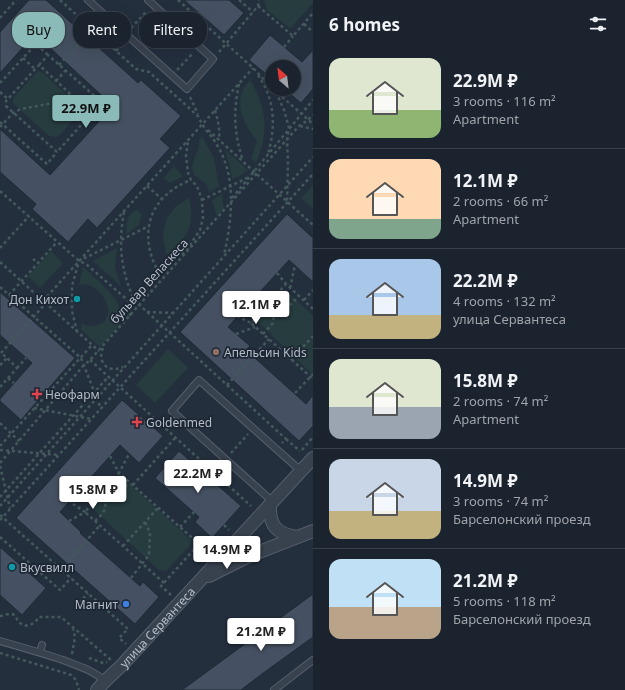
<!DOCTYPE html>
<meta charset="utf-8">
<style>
:root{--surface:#1b232e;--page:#282f3a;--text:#f1f3f6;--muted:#a0a4aa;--line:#39404a;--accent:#8bbbb9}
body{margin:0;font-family:"Noto Sans",sans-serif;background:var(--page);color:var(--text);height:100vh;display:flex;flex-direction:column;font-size:15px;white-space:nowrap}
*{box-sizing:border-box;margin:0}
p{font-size:13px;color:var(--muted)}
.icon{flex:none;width:22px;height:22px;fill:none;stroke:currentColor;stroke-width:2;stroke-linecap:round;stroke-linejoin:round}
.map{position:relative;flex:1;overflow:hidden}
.details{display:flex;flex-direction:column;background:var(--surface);width:312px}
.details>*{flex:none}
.top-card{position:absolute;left:12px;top:12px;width:241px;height:36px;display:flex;gap:8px}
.needle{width:26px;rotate:332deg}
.tools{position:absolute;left:265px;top:60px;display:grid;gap:8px}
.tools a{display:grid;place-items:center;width:36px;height:36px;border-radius:50%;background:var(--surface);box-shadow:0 4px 16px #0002,0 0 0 1px var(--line);font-size:20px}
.price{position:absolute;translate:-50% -34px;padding:0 9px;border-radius:4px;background:#fff;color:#222;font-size:13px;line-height:26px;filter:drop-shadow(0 1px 2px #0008)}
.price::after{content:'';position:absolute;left:50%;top:24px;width:12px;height:9px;margin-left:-6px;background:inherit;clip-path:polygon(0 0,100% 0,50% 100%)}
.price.selected{background:var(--accent);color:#111}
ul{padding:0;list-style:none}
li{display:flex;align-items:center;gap:12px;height:100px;padding:0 16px}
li+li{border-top:1px solid var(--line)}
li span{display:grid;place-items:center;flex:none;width:112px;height:80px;border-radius:12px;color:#555}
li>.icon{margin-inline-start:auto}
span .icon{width:48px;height:48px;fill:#fffc;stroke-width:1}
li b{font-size:17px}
h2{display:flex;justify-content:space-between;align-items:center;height:48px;padding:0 16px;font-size:17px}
.pill{padding:0 14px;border-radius:16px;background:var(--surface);box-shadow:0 4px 16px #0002,0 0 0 1px var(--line);font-size:14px;line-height:36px}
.pill.selected{background:var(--accent);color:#111}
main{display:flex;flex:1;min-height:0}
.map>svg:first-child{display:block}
</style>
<main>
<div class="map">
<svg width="313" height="690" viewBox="0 0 313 690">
<rect width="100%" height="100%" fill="#242f3e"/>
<path fill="#263c3f" d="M264,0H313V3L290,29L267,10Z
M38,71L42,72L77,104L79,106L80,112L60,135L56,137L49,136L13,103V98Z
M250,80C267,106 269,135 256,163L251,158L257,141C243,124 231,99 250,80Z
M202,136L214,158L218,181L220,186L209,192C208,189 207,185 205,183C201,179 195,178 193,172C189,161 201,152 199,140Z
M224,149L248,170L240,176L232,179L230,166Z
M174,166L183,176L170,183L167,180L163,179Z
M313,185V209L301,198Z
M222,194L224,209L217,217L212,200Z
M189,198C195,227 188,237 167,255L163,239L164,228L167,218L175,207Z
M138,210L142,215L138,226H136L134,229L126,234C127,223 126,213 138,210Z
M117,248L115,268L121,286L93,261Z
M51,251L63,263L40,288L28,276Z
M83,267C94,277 127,303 121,320C118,330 107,339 100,347L81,330V323C84,324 87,326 90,326C92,326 94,325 96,325C120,319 104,289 88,285C86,284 82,284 79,285Z
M283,292L289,293L313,316V375L258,322V319L260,315Z
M168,349L188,368L155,403L136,385Z
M121,478L124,479L191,540V544L167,570L164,571L159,570L93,509C92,502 114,479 121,478Z"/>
<path fill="#455162" stroke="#1f2835" d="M29,0H46L138,83L141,80L181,116L160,139L170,148L97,228L88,219L68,242L32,209L36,204L0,172V129L50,175L113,106L35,34L0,73V32Z
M184,0H229L244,13L224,35Z
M270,35L302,62L313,50V89L301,103L284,89H294V67H272V79L249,60Z
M287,214L313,238V282L289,260L228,327L250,346L246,350L306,404L313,395V426L299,441L180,332Z
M0,292L75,358L21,420L0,401V399L32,363L0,335Z
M122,400L163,436L139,463L120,445L60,512L81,532L80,533L140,586L143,582L159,597L135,624L16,518Z
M179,451L241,506L212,538L195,522L199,517L155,478Z
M0,547L46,588L22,615L0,595Z
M313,594V637L262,674L241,690H182Z"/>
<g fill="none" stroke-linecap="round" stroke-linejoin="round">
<g stroke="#565f6c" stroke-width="8">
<path id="service" d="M88,0L187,89L213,59L148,0
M273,502L172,411L199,380L301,471
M0,641C21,647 42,653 63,660C78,666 93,670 105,681
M40,652L42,645
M274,690L313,660"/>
</g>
<g stroke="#565f6c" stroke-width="14">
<g id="minor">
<path d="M270,505C269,526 277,534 297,537"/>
<path d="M209,576L249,556L313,531"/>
<path id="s1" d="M97,690L105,681L122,665L313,458"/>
</g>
</g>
<path stroke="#44595c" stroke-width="2.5" stroke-dasharray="3 3" stroke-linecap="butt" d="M60,0L136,69L149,72L199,117C203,129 211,134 217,145C237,177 232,220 224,255
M178,0L253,68L272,88
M239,0L253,12
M258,6L293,36L313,13
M0,18L16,0
M185,22L193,13
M85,23L92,16
M304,24L313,32
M131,28L147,11
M284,47L293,36
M116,51L123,44
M219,52L258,6L259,0
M23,58L35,69
M39,65L48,55L98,99L100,104L57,152L6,106V101L39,65L92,114
M59,65L92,29
M177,70L193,53
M258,75C275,100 276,125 268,154
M56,81L66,70
M0,83L36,44L48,55
M239,84C233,113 234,133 243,161
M273,89L313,124
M0,92L8,99
M276,92L284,110L289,128L287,140L288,162L287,202
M190,97L198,114
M215,110C218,121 220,129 219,140
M0,122L47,164L57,152
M300,126L313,129
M0,127L13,113L21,109L48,104L60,100L70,94
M208,130L313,225
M147,186L162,199
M0,191L79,261L86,264L131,303
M232,198L313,100
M202,200L249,177
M124,212C118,245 121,270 134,300L286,439L282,443
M0,248L29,216
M33,259L38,263
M0,262L99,351
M159,273C137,234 149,196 191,180
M277,273L286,284
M0,287L81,358L101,409
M290,288L295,265
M9,295L57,242
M304,300L313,290
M43,301L253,68
M313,309L286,284L251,323L313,379
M147,312L172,313
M130,316L131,303L169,261L186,251L200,230L203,218L202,200L197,186L191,180L188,173L186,156L188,141
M237,316L251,323
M77,332L72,311V286L79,261L149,226
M236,334L255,327
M263,334L273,323L274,314L280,309L289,306L299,296
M103,348C97,362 108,374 123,367
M1,353L46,303
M90,360L251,506
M291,360L313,336
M0,365L7,358L1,353
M17,368L26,358
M8,378L14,383
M227,385L269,339
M0,387L17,368L7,358
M295,393L313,374
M34,408L91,419
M0,423L19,441
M286,439L300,451
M0,446L92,345
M0,450L59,455
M302,450L313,437
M231,453L248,434
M110,456L119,473L129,454
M0,463L84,365L90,360L299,126L308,120L313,115
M0,466L10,508
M213,472L220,465
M133,485L175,438
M0,497L108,377
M0,506L313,157
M0,515L128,629L119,638L126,644
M0,520L313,174
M69,521L85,512L70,502
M95,521C98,518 102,515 104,511C106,506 105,501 109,496C116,489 123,490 130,483
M224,525L229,530
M180,527L194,512
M0,537L60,590L71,578
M123,546L158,508
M61,570L100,525
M131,578L149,555L150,533L145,522
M164,583L85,512L119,473L199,544
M171,595L161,586L199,544L209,553
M79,603L88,593
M0,616C4,616 8,613 12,614C16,615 16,618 18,621C25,630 35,624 39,617H61L111,660
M0,653L71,675L76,680L79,690
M72,654L75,637L73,629
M89,658L103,663L107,662"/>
<use href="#service" stroke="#38414e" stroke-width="6"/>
<use href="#minor" stroke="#38414e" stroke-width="12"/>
</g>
<g fill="#0f9aa8" stroke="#1d2633" stroke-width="1.5">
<circle cx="77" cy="299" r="4"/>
<circle cx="12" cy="567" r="4"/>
</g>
<circle fill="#8d6e63" stroke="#1d2633" stroke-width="1.5" cx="216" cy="352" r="4"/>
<g fill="#e0444e" stroke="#1d2633" stroke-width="1.5">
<path d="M35 388h4v4h4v4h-4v4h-4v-4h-4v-4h4z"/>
<path d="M135 416h4v4h4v4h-4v4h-4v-4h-4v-4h4z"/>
</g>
<circle fill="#3f7fe0" stroke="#1d2633" stroke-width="1.5" cx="126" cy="604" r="4"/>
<g text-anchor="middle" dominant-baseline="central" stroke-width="3.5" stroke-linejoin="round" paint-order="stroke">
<g font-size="12" fill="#b4bcc9" stroke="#1d2633">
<text transform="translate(149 281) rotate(-48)">бульвар Веласкеса</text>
<text stroke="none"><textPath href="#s1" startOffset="87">улица Сервантеса</textPath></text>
</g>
<g font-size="12" fill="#b4bcc9" stroke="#1d2633" text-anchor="start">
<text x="69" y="299" text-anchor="end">Дон Кихот</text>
<text x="224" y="352">Апельсин Kids</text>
<text x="45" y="394">Неофарм</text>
<text x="146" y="422">Goldenmed</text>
<text x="20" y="567">Вкусвилл</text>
<text x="118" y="604" text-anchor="end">Магнит</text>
</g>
</g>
</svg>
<div class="tools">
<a><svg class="needle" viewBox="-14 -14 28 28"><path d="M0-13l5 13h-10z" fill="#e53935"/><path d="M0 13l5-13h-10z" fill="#a0a4aa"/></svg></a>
</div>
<b class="price selected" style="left:86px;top:129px">22.9M ₽</b>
<b class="price" style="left:256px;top:325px">12.1M ₽</b>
<b class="price" style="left:198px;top:494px">22.2M ₽</b>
<b class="price" style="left:93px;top:510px">15.8M ₽</b>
<b class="price" style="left:227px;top:570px">14.9M ₽</b>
<b class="price" style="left:261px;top:652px">21.2M ₽</b>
<div class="top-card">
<a class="pill selected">Buy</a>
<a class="pill">Rent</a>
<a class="pill">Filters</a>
</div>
</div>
<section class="details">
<h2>6 homes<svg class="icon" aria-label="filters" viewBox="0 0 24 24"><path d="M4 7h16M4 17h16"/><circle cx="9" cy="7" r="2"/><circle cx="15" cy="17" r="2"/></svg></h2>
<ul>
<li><span style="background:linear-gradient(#dfe7d0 65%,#8fb573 0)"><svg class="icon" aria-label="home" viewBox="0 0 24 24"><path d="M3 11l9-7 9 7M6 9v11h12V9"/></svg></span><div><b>22.9M ₽</b><p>3 rooms · 116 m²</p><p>Apartment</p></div></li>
<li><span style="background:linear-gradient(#ffd9b3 75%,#7fa58c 0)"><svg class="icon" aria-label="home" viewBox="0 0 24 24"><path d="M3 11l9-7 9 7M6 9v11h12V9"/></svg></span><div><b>12.1M ₽</b><p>2 rooms · 66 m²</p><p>Apartment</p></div></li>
<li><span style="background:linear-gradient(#a9c7e8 70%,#c2b280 0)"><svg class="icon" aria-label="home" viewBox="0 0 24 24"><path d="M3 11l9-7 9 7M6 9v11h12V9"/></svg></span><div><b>22.2M ₽</b><p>4 rooms · 132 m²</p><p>улица Сервантеса</p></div></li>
<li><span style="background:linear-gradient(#dfe7d0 60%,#9aa5b1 0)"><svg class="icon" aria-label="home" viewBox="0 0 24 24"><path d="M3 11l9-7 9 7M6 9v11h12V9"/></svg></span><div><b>15.8M ₽</b><p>2 rooms · 74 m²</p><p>Apartment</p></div></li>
<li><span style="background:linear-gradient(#c9d6e8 65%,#c2b280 0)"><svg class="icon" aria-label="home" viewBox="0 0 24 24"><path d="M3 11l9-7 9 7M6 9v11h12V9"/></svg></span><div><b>14.9M ₽</b><p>3 rooms · 74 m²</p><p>Барселонский проезд</p></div></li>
<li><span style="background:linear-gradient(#bfe0f5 60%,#b9a48a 0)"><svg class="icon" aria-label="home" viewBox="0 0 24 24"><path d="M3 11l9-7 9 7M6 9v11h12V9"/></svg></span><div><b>21.2M ₽</b><p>5 rooms · 118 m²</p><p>Барселонский проезд</p></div></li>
</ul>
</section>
</main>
